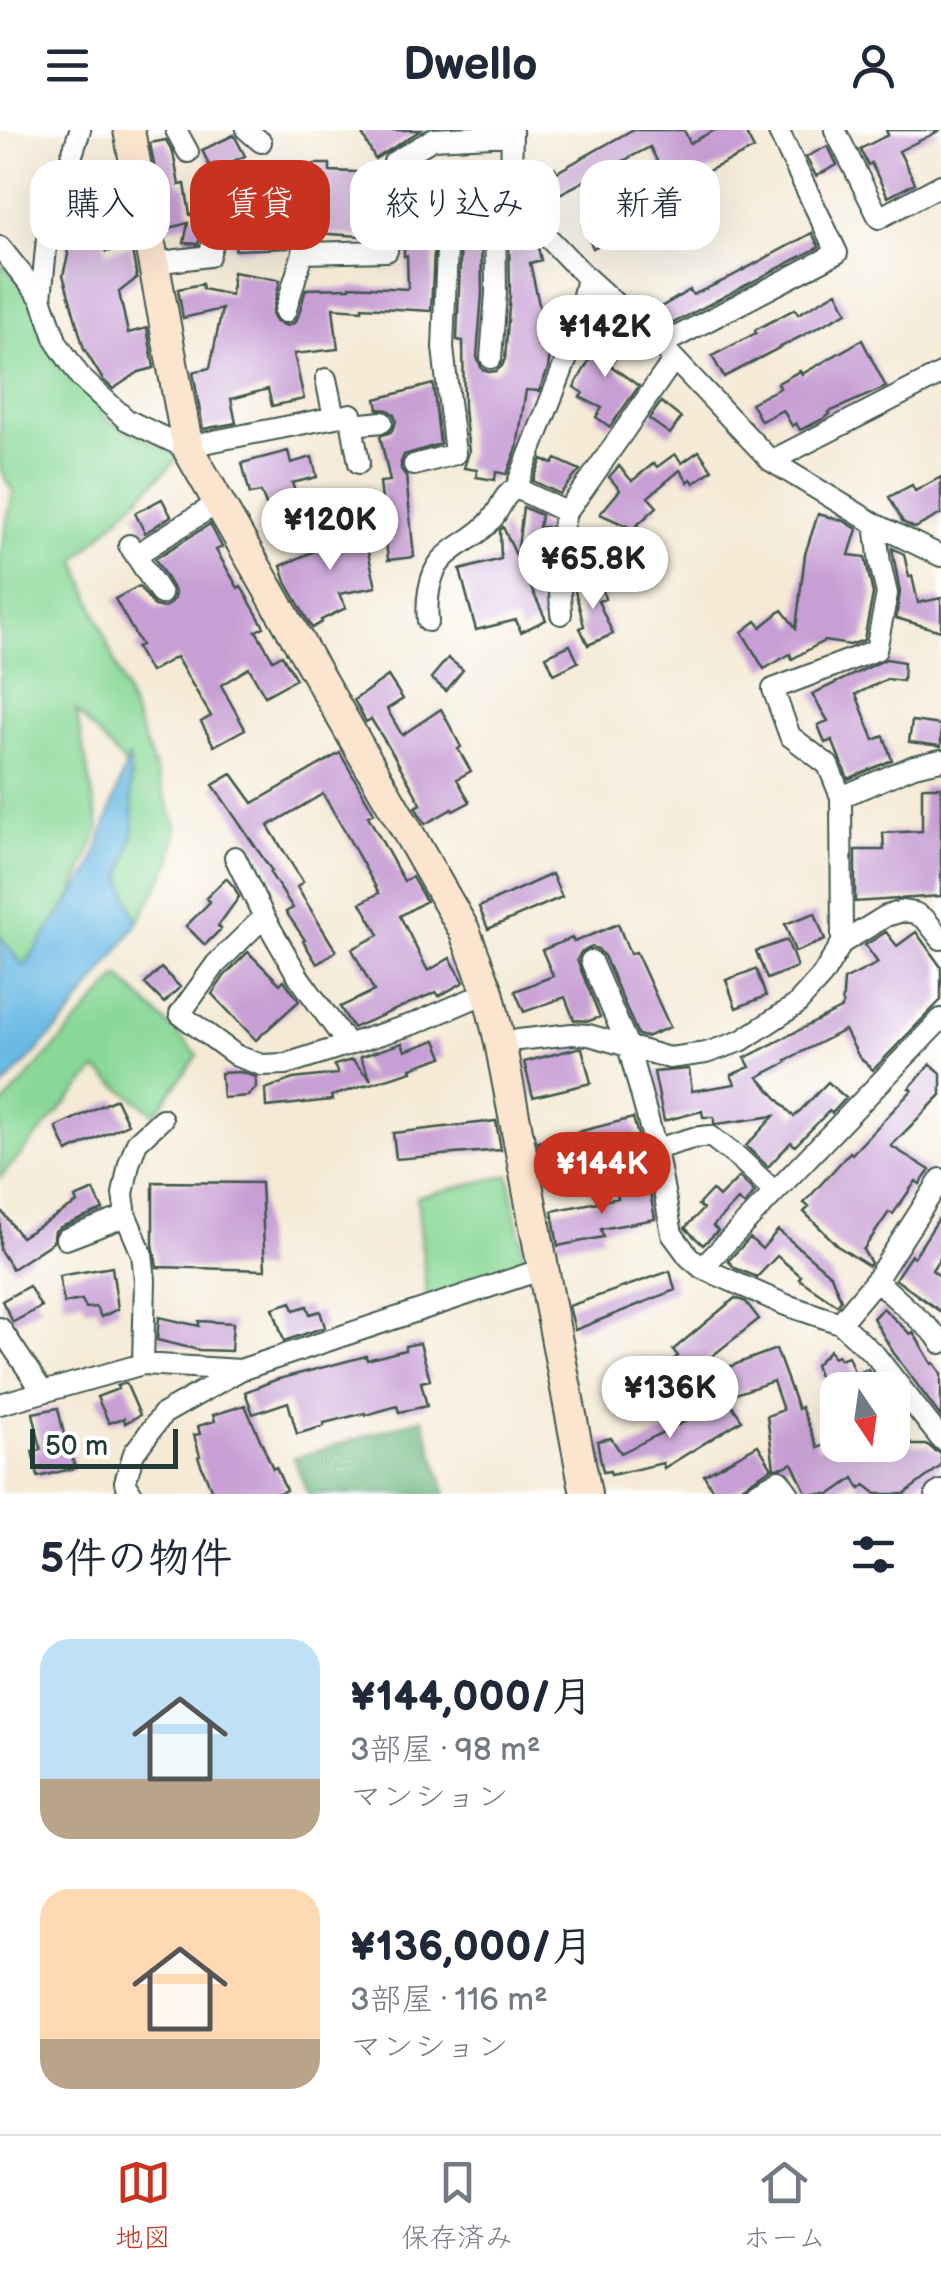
<!DOCTYPE html>
<html lang="ja">
<meta charset="utf-8">
<style>
:root{--surface:#fff;--page:#f6f6f7;--text:#1f2937;--muted:#747a83;--line:#e0e1e3;--accent:#c8321e}
body{margin:0;font-family:"Balsamiq Sans","Klee One",sans-serif;background:var(--page);color:var(--text);height:100vh;display:flex;flex-direction:column;font-size:38px;white-space:nowrap}
*{box-sizing:border-box;margin:0}
p{font-size:32px;color:var(--muted)}
.icon{flex:none;width:55px;height:55px;fill:none;stroke:currentColor;stroke-width:2;stroke-linecap:round;stroke-linejoin:round}
.map{position:relative;height:1364px;overflow:hidden}
.details{display:flex;flex-direction:column;background:var(--surface);flex:1}
.details>*{flex:none}
.top-card{position:absolute;left:30px;top:30px;width:882px;height:90px;display:flex;gap:20px}
.needle{width:65px;rotate:167deg}
.tools{position:absolute;left:820px;top:1242px;display:grid;gap:20px}
.tools a{display:grid;place-items:center;width:90px;height:90px;border-radius:20px;background:var(--surface);box-shadow:0 10px 40px #0002;font-size:50px}
.scale{position:absolute;left:30px;bottom:25px;width:148px;box-sizing:border-box;padding-left:10px;border:5px solid #1f3d34;border-top:0;font-size:28px;line-height:35px;white-space:nowrap;color:#1f3d34;-webkit-text-stroke:8px #fff;paint-order:stroke}
.price{position:absolute;translate:-50% -85px;padding:0 22px;border-radius:35px;background:#fff;color:#222;font-size:32px;line-height:65px;filter:drop-shadow(0 2px 5px #0008)}
.price::after{content:'';position:absolute;left:50%;top:60px;width:30px;height:22px;margin-left:-15px;background:inherit;clip-path:polygon(0 0,100% 0,50% 100%)}
.price.active{background:var(--accent);color:#fff}
ul{padding:0;list-style:none}
li{display:flex;align-items:center;gap:30px;height:250px;padding:0 40px}
li span{display:grid;place-items:center;flex:none;width:280px;height:200px;border-radius:30px;color:#555}
li>.icon{margin-inline-start:auto}
span .icon{width:120px;height:120px;fill:#fffc;stroke-width:1}
li b{font-size:42px}
h2{display:flex;justify-content:space-between;align-items:center;height:120px;padding:0 40px;font-size:42px}
.pill{padding:0 35px;border-radius:30px;background:var(--surface);box-shadow:0 10px 40px #0002;font-size:35px;line-height:90px}
.pill.active{background:var(--accent);color:#fff}
header{display:flex;justify-content:space-between;align-items:center;height:130px;padding:0 40px;background:var(--surface);font-size:45px;font-weight:800}
.tabs{display:flex;justify-content:space-around;align-items:center;height:140px;border-top:2px solid var(--line);background:var(--surface);font-size:28px;color:var(--muted)}
.tabs a{display:grid;justify-items:center;gap:5px}
.tabs .active{color:var(--accent)}
.map>svg:first-child{display:block}
</style>
<header><svg class="icon" aria-label="menu" viewBox="0 0 24 24"><path d="M4 6h16M4 12h16M4 18h16"/></svg>Dwello<svg class="icon" aria-label="person" viewBox="0 0 24 24"><circle cx="12" cy="8" r="4"/><path d="M4 21q1-7 8-7t8 7"/></svg></header>
<div class="map">
<svg width="941" height="1364" viewBox="0 0 941 1364">
<rect width="100%" height="100%" fill="#fff"/>
<filter id="ink" filterUnits="userSpaceOnUse"><feTurbulence type="fractalNoise" baseFrequency=".01" numOctaves="2"/><feDisplacementMap in="SourceGraphic" scale="20" xChannelSelector="R" yChannelSelector="G"/><feConvolveMatrix kernelMatrix="1 2 1 2 8 2 1 2 1" color-interpolation-filters="sRGB"/></filter>
<filter id="wash" filterUnits="userSpaceOnUse"><feTurbulence type="fractalNoise" baseFrequency=".0048" numOctaves="4" result="noise"/><feDisplacementMap in="SourceGraphic" scale="40" xChannelSelector="R" yChannelSelector="G"/><feGaussianBlur stdDeviation="2.25" result="paint"/><feColorMatrix in="noise" values="0 0 0 0 0 0 0 0 0 0 0 0 0 0 0 0 0 1.4 0 .05"/><feComposite in="paint" operator="in"/></filter>
<g filter="url(#wash)">
<rect width="100%" height="100%" fill="#f4ead5"/>
<path fill="#89d897" stroke="#548a66" stroke-width="2.5" d="M0,133L30,161L107,290L180,326L76,430L177,698L171,731L138,793L114,755L130,640L76,581L99,698L72,767L23,837L0,806V425L13,362L0,339Z
M119,846L198,925L155,984L96,940L0,1048V978Z
M509,1045L526,1136L427,1169L417,1067Z"/>
<path fill="#6eb880" stroke="#467a5a" stroke-width="2.5" d="M423,1288L446,1364H308L294,1328Z"/>
<path fill="#69b9e4" stroke="#447b8c" stroke-width="2.5" d="M129,626L134,701L122,749L138,793L68,888L0,960V806L24,836L90,741Z"/>
<g id="blocks">
<path fill="#c79fd4" d="M360,0H421L375,29Z
M632,0H684L690,13L715,0H744L754,19L687,51L691,60L660,76L664,83L593,118L582,95L668,53L650,17L544,72L532,51L555,38L557,42Z
M886,0H941L899,21L915,53L888,67L871,33L868,35L860,19L888,5Z
M234,5L245,26L212,41L202,20Z
M166,10L173,22L179,55L185,54L190,85L206,88L198,114L184,113L188,93L166,99L150,13Z
M828,16L837,35L816,46L806,27Z
M468,32L497,34L496,53L449,55L441,58L437,63L431,181L362,177V180L333,178L338,219L294,224L304,269L272,276L268,259L231,269L236,293L203,299L193,242L210,238L222,179L183,188L178,159L202,154L203,159L231,165L233,142L280,150L272,184L276,192L287,196L294,193L298,187L306,159L350,158V156L408,159L407,126H404V109H402L404,77H419V35H468Z
M314,34H330V41L379,43L374,107L315,103L312,75Z
M108,39L113,55L120,53L125,83L100,88L106,122L131,115L137,148L119,162L128,203L147,198L154,238L139,242L113,259L103,250L84,219L63,145L68,125L63,97L65,92L75,91L70,75L79,48Z
M275,48L288,67L262,84L250,66Z
M462,82H481L482,163L477,227L482,239L489,242L496,241L502,236L505,229L510,164L509,107L525,104L527,115L535,113L538,117L541,130L530,133L540,179L555,182L548,239L539,261L526,260L517,318L507,344L496,342L495,350L476,347L477,340L464,338L469,322L464,279L463,211L457,210Z
M232,95L244,97L241,98L287,103L288,118L235,120L236,116L227,114Z
M812,103L819,117L679,190L671,194L661,177L690,160L693,165L723,151Z
M837,162L847,182L724,247L712,226L756,203L755,200L795,179L798,184Z
M601,204L622,215L611,236L639,256L610,297L596,287L602,278L580,267L583,263L574,257L590,229L583,225L587,208L597,213Z
M862,210L886,257L829,282L830,284L823,289L800,300L796,293L792,296L783,280L761,291L751,273L780,258L778,253L800,241L802,244Z
M433,254L440,314L404,325L401,332V339L406,346L414,427L388,430L380,352L390,351L380,306L391,302L396,292L394,285L388,280L378,279L376,269Z
M661,272L681,288L670,304L649,289Z
M288,321L291,333L312,327L317,347L292,353L305,389L276,400L261,362L250,364L242,333Z
M699,321L712,340L694,353L691,349L688,352L680,340L648,367L657,377L633,399L600,384L620,360L609,347L619,336L632,351L654,333L657,337L675,324L682,333Z
M542,329L553,334L556,329L580,340L560,364L533,351Z
M941,347V384L915,398L903,392L889,367L912,355L915,361Z
M162,369L171,386L145,403L135,383Z
M523,377L541,385L539,397H547L545,427L517,426Z
M818,384L844,391L857,399L849,425L865,427L873,464L864,510L850,515L824,511L792,529L790,524L764,539L742,502L756,491L761,497L782,480L796,498L805,424Z
M361,392L376,457L339,464L346,478L321,490L322,492L312,498L286,452L281,436L321,418L317,410L347,396L346,394Z
M210,394L222,417L216,420L238,458L241,456L264,497L256,501L273,530L282,525L296,549L265,566L249,538L221,555L245,599L214,616L201,592L211,586L176,527L150,542L136,517L141,515L115,469L139,456L154,476L163,478L169,475L174,469L175,462L155,429Z
M503,397L546,490L521,502L516,490L476,500L460,440L501,429L500,400Z
M574,409L623,410L605,432L572,429Z
M892,418L904,424L909,447L912,446L918,473L941,468V501L896,488L900,462Z
M600,450L605,469L598,471L613,504L588,515L580,498L584,496L574,457Z
M570,515L578,532L554,544L546,526Z
M448,528L463,540L446,561L431,548Z
M886,529L904,532L903,551L887,549L856,564L874,610L884,606L892,630L848,649L832,610L825,613L818,595L828,591L812,564Z
M388,546L403,569L387,579L402,605L441,579L461,617L458,619L471,641L457,649L470,672L453,681L452,679L425,694L415,677L421,674L393,624L371,589L366,592L354,570Z
M912,591L941,595V616L909,612Z
M340,623L374,683L368,686L404,751L412,747L426,771L400,786L428,841L450,828L464,852L439,866L436,862L353,898L340,877L374,861L352,819L379,805L361,773L379,763L344,700L323,664L268,696L303,752L297,757L336,821L317,834L303,811L305,810L286,782L293,778L270,743L272,741L213,655L232,644L253,673Z
M922,657H941V766L855,772V720H884L883,703L922,701Z
M552,744L562,767L488,799L479,777Z
M226,748L234,757L239,767L218,796L221,799L205,815L186,796L210,772L206,768Z
M815,783L825,810L795,822L785,794Z
M618,794L630,824L636,822L670,897L646,907L638,905L604,826L598,819L592,817L581,822L577,830L600,887L589,891L574,890L565,867L524,882L515,861L553,846L542,820L572,808L574,812Z
M886,802L897,816L916,802L941,837V870L873,940L859,927L845,900L786,930L787,932L758,947L794,987L828,952L846,968L832,983L829,981L795,1016L791,1012L768,1037L746,1016L774,986L717,994H714V987H703L702,981L664,991L654,942L689,939L692,961L735,954L731,945L750,937L745,928L842,878L844,850L878,833L865,815Z
M787,810L797,837L767,849L756,821Z
M248,822L280,854L284,850L299,871L256,910L212,864L225,845Z
M161,838L180,857L164,873L145,854Z
M756,839L766,866L736,878L726,850Z
M436,910L443,927L411,938L412,941L331,966L332,970L266,977L265,959L293,949L338,944L334,935L352,930L371,950L360,927L402,913L405,921Z
M578,918H582L591,953L533,967L524,932Z
M931,934L941,943V965L891,1016L930,1040L920,1054L916,1051L893,1084L889,1082L863,1120L871,1133L869,1136L839,1117L804,1082L809,1077L804,1073L850,1022L852,1024L912,960L909,958Z
M241,942L256,947V958L248,966L223,968L221,943Z
M116,969L128,994L67,1022L56,997Z
M633,988L642,1019L594,1029L593,1026L543,1038L538,1012Z
M496,991L501,1020L396,1029L393,1003Z
M739,1047L755,1062L744,1075L738,1070L713,1096L718,1101L703,1115L685,1098L703,1079L698,1075L712,1060L719,1067Z
M153,1052L261,1053L265,1140L157,1137L153,1114Z
M649,1058L655,1089L601,1099L603,1107L558,1116L552,1081L618,1068L617,1064Z
M94,1060L103,1080L60,1097L55,1101L53,1112L12,1139L0,1120V1079L21,1107L77,1073L75,1068Z
M941,1085V1126L932,1140L941,1147V1182L895,1149L911,1125L914,1127Z
M778,1100L831,1145L841,1170L837,1175L799,1149L801,1146L777,1126L757,1147L735,1138L728,1131L750,1108L762,1119Z
M112,1137L118,1179L101,1187L96,1177L86,1178L82,1170L64,1173L59,1146Z
M670,1141L675,1160L575,1200L569,1176Z
M29,1156L41,1177L13,1192L2,1171Z
M735,1168L746,1172L759,1189L678,1253L665,1236L678,1226L673,1220Z
M291,1172L294,1180L307,1176L310,1184L320,1181L325,1197L284,1211L273,1178Z
M883,1178L910,1204L913,1202L932,1234L934,1233L941,1243V1287L893,1222L873,1188Z
M159,1187L199,1196V1191L233,1193L231,1221L199,1220L157,1210Z
M420,1213L430,1250L421,1252L427,1276L399,1282L397,1276L366,1285L365,1283L324,1293V1296L297,1304L288,1272L253,1284L245,1262L275,1250L366,1226L367,1230L405,1220V1216Z
M776,1219L798,1279L801,1277L818,1318L838,1309V1315H894L897,1318L908,1309L913,1315H928L935,1321L941,1322V1336L904,1364H876L865,1355L860,1359L854,1348L831,1364H807L792,1333L784,1337L774,1338L767,1286L783,1280L773,1251L733,1265L723,1239Z
M830,1220L833,1227L838,1225L840,1229L848,1226L855,1244L868,1239L877,1260H816L826,1255L823,1248L820,1249L815,1235Z
M126,1253L140,1285L125,1293L124,1288L109,1293L97,1267L118,1259L117,1256Z
M727,1268L742,1290L664,1338L663,1333L611,1345L610,1341L603,1342L597,1311L611,1308L621,1323L704,1282Z
M245,1275L273,1339L276,1337L286,1360L277,1364H213L198,1327L200,1326L194,1305L200,1304L198,1296L215,1291L213,1285Z
M58,1278L66,1313H69L75,1338L38,1347L32,1321L41,1319L33,1283Z
M758,1315L772,1338L730,1364H715L704,1345Z"/>
</g>
</g>
<g filter="url(#ink)">
<use href="#blocks" fill-opacity="0" stroke="#3f574c" stroke-width="2.5"/>
<g fill="none" stroke-linecap="round" stroke-linejoin="round">
<g stroke="#3f574c" stroke-width="24">
<path id="street" d="M176,0L188,22
M247,0L261,12
M512,0L511,49L536,95L587,148L661,215L771,331L875,394L941,426
M835,0L879,88L941,55
M0,117L41,168L57,213L81,248L127,290L188,319
M303,123L387,121L394,32L433,9L512,5
M154,133L209,126L220,88
M41,168L48,99L80,0
M285,182L303,123L299,78
M661,215L837,123L778,0
M491,228L496,163L495,68L507,64
M326,249L334,287
M352,295L359,333
M188,316L351,284L352,295L382,292
M771,331L941,244
M414,335L455,324L443,218L449,69L495,68
M516,358L566,382L558,417L561,484
M566,382L583,360L674,229
M129,415L161,464
M136,425L219,372
M428,491C426,472 429,444 442,430C456,414 479,407 492,389C502,377 502,366 516,358L571,218L587,148
M841,667L914,636L941,630
M235,727L264,787L298,846L348,915
M264,787L216,834L180,884L237,926L262,935L286,934L416,893L488,862
M842,813L841,667L828,635L790,606L773,559L876,520L887,464L880,433L875,394
M591,831L628,916L656,1019L672,1104L689,1127L702,1138L786,1175L840,1193L875,1225L941,1309
M500,912L572,904L589,905L669,928L706,923L741,911L796,875L822,846L842,813L886,786L903,781L915,783L926,790L941,809
M656,1019L693,1008L710,1006L740,1029L775,1062L941,889
M66,1109L126,1086
M702,1138L775,1062
M876,1150L935,1204L941,1213
M840,1193L876,1150L941,1049
M0,1198L43,1262
M143,1234L145,1150L142,1124L126,1086L123,1064L129,1034L137,1012L162,989
M0,1274L143,1234L240,1240
M132,1364L125,1352L134,1323L163,1284L240,1240L543,1139
M754,1364L779,1350L789,1364
M936,1364L941,1361"/>
</g>
<g stroke="#3f574c" stroke-width="34">
<path id="secondary" d="M129,0L188,319L464,800L488,862L500,912L586,1364"/>
</g>
<use href="#street" stroke="#fff" stroke-width="20"/>
<use href="#secondary" stroke="#fbe5cf" stroke-width="30"/>
</g>
</g>
</svg>
<div class="tools">
<a><svg class="needle" viewBox="-14 -14 28 28"><path d="M0-13l5 13h-10z" fill="#e53935"/><path d="M0 13l5-13h-10z" fill="#747a83"/></svg></a>
</div>
<div class="scale">50 m</div>
<b class="price" style="left:605px;top:250px">¥142K</b>
<b class="price" style="left:330px;top:443px">¥120K</b>
<b class="price" style="left:593px;top:482px">¥65.8K</b>
<b class="price active" style="left:602px;top:1087px">¥144K</b>
<b class="price" style="left:670px;top:1311px">¥136K</b>
<div class="top-card">
<a class="pill">購入</a>
<a class="pill active">賃貸</a>
<a class="pill">絞り込み</a>
<a class="pill">新着</a>
</div>
</div>
<section class="details">
<h2>5件の物件<svg class="icon" aria-label="filters" viewBox="0 0 24 24"><path d="M4 7h16M4 17h16"/><circle cx="9" cy="7" r="2"/><circle cx="15" cy="17" r="2"/></svg></h2>
<ul>
<li><span style="background:linear-gradient(#bfe0f5 70%,#b9a48a 0)"><svg class="icon" aria-label="home" viewBox="0 0 24 24"><path d="M3 11l9-7 9 7M6 9v11h12V9"/></svg></span><div><b>¥144,000/月</b><p>3部屋 · 98 m²</p><p>マンション</p></div></li>
<li><span style="background:linear-gradient(#ffd9b3 75%,#b9a48a 0)"><svg class="icon" aria-label="home" viewBox="0 0 24 24"><path d="M3 11l9-7 9 7M6 9v11h12V9"/></svg></span><div><b>¥136,000/月</b><p>3部屋 · 116 m²</p><p>マンション</p></div></li>
</ul>
</section>
<nav class="tabs">
<a class="active"><svg class="icon" aria-label="map" viewBox="0 0 24 24"><path d="M3 6l6-2 6 2 6-2v14l-6 2-6-2-6 2zM9 4v14M15 6v14"/></svg>地図</a>
<a><svg class="icon" aria-label="saved" viewBox="0 0 24 24"><path d="M7 4h10v16l-5-4-5 4z"/></svg>保存済み</a>
<a><svg class="icon" aria-label="home" viewBox="0 0 24 24"><path d="M3 11l9-7 9 7M6 9v11h12V9"/></svg>ホーム</a>
</nav>
